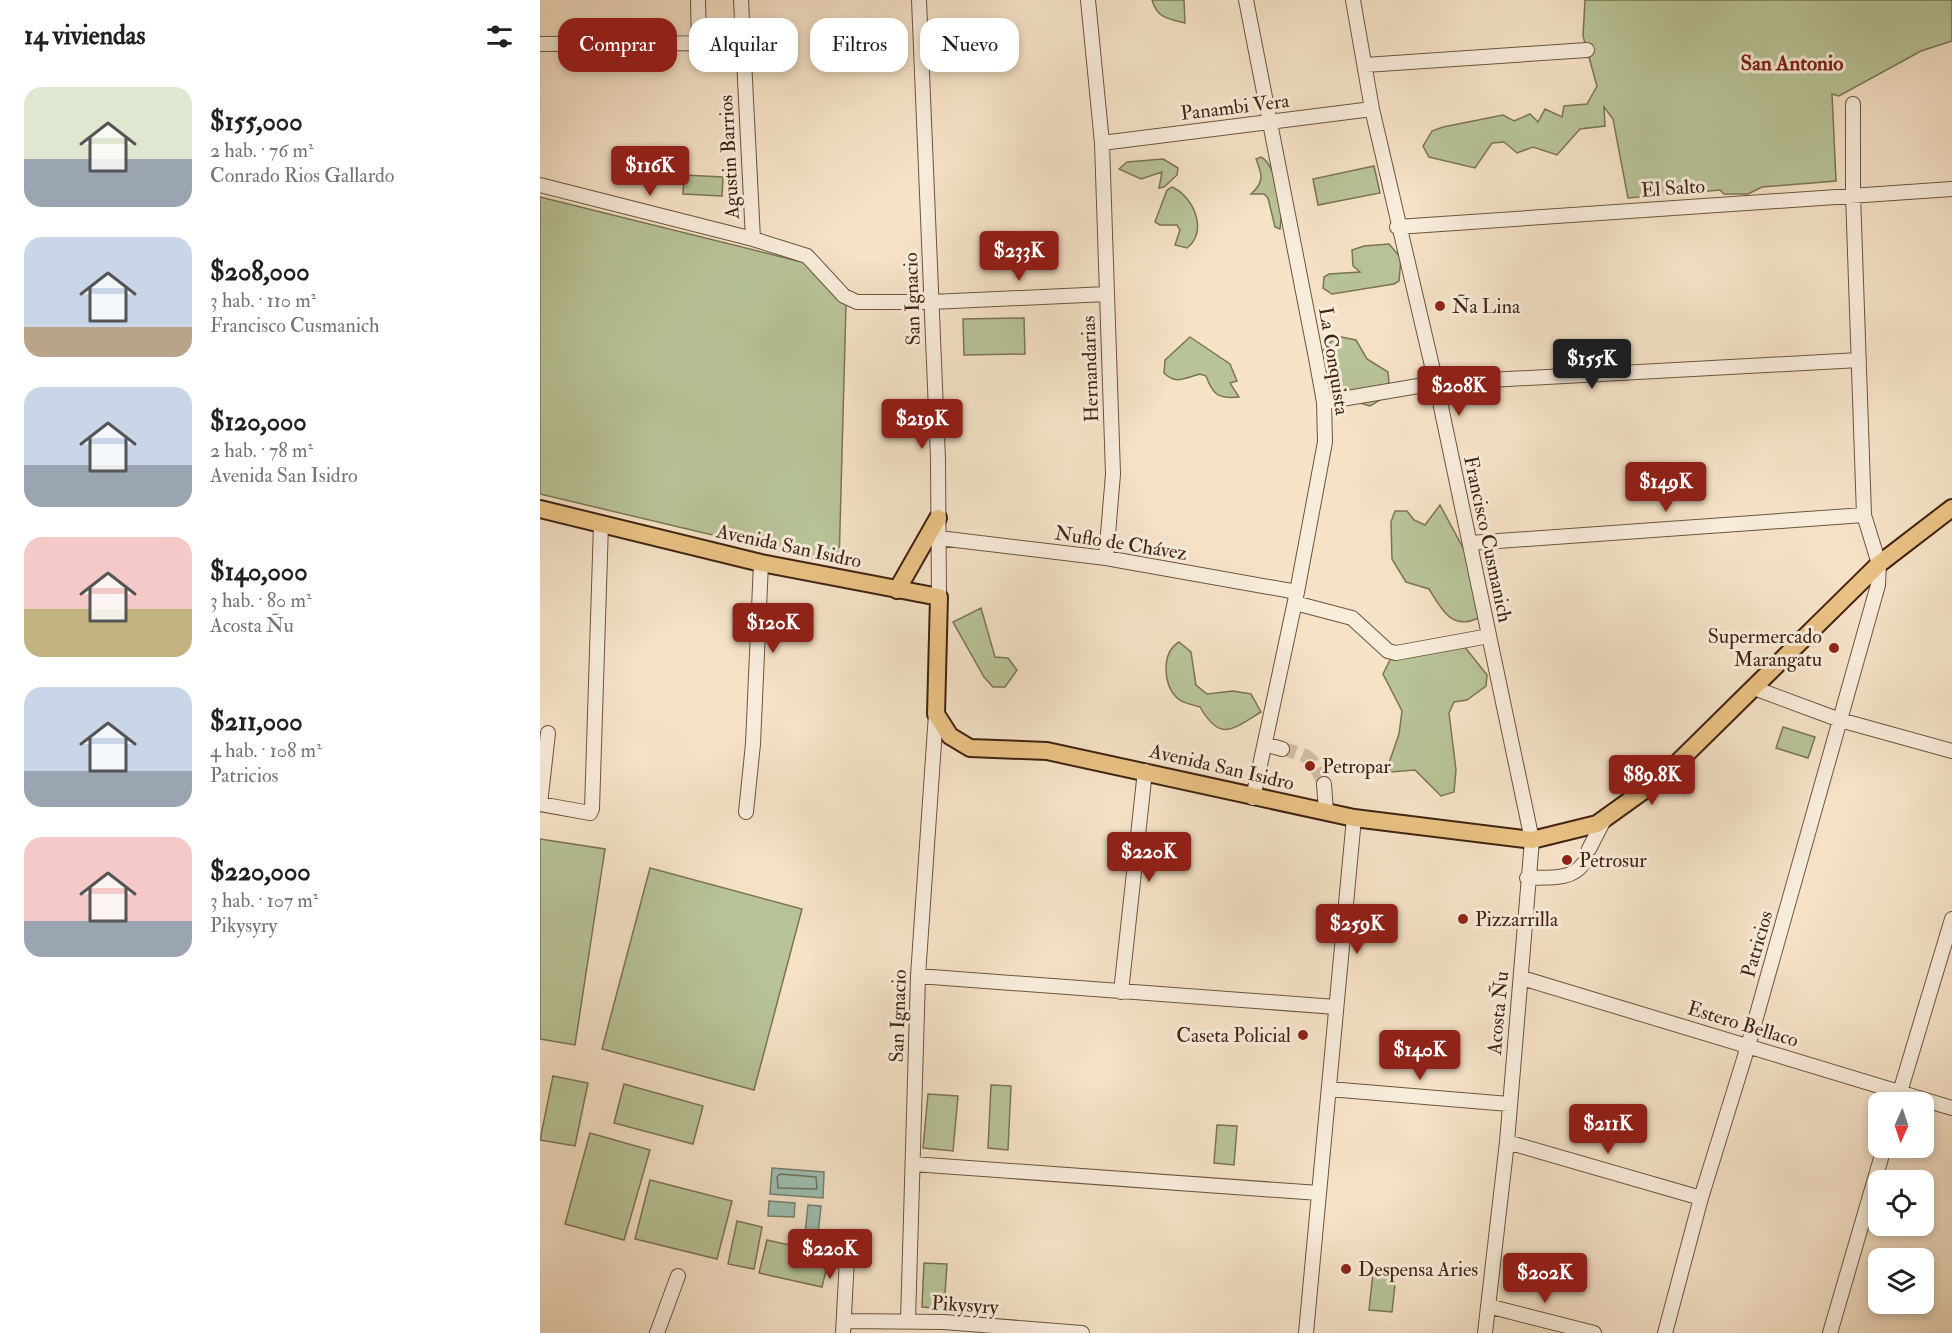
<!DOCTYPE html>
<html lang="es">
<meta charset="utf-8">
<style>
:root{--surface:#fff;--page:#f2f2f2;--text:#202124;--muted:#757577;--accent:#8f2418}
body{margin:0;font-family:"IM FELL Double Pica",serif;background:var(--page);color:var(--text);height:100vh;display:flex;flex-direction:column;font-size:22px;white-space:nowrap}
*{box-sizing:border-box;margin:0}
p{font-size:20px;color:var(--muted)}
.icon{flex:none;width:33px;height:33px;fill:none;stroke:currentColor;stroke-width:2;stroke-linecap:round;stroke-linejoin:round}
.map{position:relative;flex:1;overflow:hidden}
.details{display:flex;flex-direction:column;background:var(--surface);width:540px}
.details>*{flex:none}
.banner{position:absolute;left:18px;top:18px;width:570px;height:54px;display:flex;gap:12px}
.needle{width:39px;rotate:183deg}
.controls{position:absolute;left:1328px;top:1092px;display:grid;gap:12px}
.controls a{display:grid;place-items:center;width:66px;height:66px;border-radius:12px;background:var(--surface);box-shadow:0 3px 9px #0003;font-size:30px}
.price{position:absolute;translate:-50% -51px;padding:0 14px;border-radius:6px;background:var(--accent);color:#fff;font-size:20px;line-height:39px;filter:drop-shadow(0 2px 3px #0008)}
.price::after{content:'';position:absolute;left:50%;top:36px;width:18px;height:14px;margin-left:-9px;background:inherit;clip-path:polygon(0 0,100% 0,50% 100%)}
.price.on{background:#222;color:#fff}
ul{padding:0;list-style:none}
li{display:flex;align-items:center;gap:18px;height:150px;padding:0 24px}
li span{display:grid;place-items:center;flex:none;width:168px;height:120px;border-radius:18px;color:#555}
li>.icon{margin-inline-start:auto}
span .icon{width:72px;height:72px;fill:#fffc;stroke-width:1}
li b{font-size:26px}
h2{display:flex;justify-content:space-between;align-items:center;height:72px;padding:0 24px;font-size:26px}
.pill{padding:0 21px;border-radius:18px;background:var(--surface);box-shadow:0 3px 9px #0003;font-size:21px;line-height:54px}
.pill.on{background:var(--accent);color:#fff}
main{display:flex;flex:1;min-height:0}
.map>svg:first-child{display:block}
</style>
<main>
<section class="details">
<h2>14 viviendas<svg class="icon" aria-label="filters" viewBox="0 0 24 24"><path d="M4 7h16M4 17h16"/><circle cx="9" cy="7" r="2"/><circle cx="15" cy="17" r="2"/></svg></h2>
<ul>
<li><span style="background:linear-gradient(#dfe7d0 60%,#9aa5b1 0)"><svg class="icon" aria-label="home" viewBox="0 0 24 24"><path d="M3 11l9-7 9 7M6 9v11h12V9"/></svg></span><div><b>$155,000</b><p>2 hab. · 76 m²</p><p>Conrado Rios Gallardo</p></div></li>
<li><span style="background:linear-gradient(#c9d6e8 75%,#b9a48a 0)"><svg class="icon" aria-label="home" viewBox="0 0 24 24"><path d="M3 11l9-7 9 7M6 9v11h12V9"/></svg></span><div><b>$208,000</b><p>3 hab. · 110 m²</p><p>Francisco Cusmanich</p></div></li>
<li><span style="background:linear-gradient(#c9d6e8 65%,#9aa5b1 0)"><svg class="icon" aria-label="home" viewBox="0 0 24 24"><path d="M3 11l9-7 9 7M6 9v11h12V9"/></svg></span><div><b>$120,000</b><p>2 hab. · 78 m²</p><p>Avenida San Isidro</p></div></li>
<li><span style="background:linear-gradient(#f6c9c9 60%,#c2b280 0)"><svg class="icon" aria-label="home" viewBox="0 0 24 24"><path d="M3 11l9-7 9 7M6 9v11h12V9"/></svg></span><div><b>$140,000</b><p>3 hab. · 80 m²</p><p>Acosta Ñu</p></div></li>
<li><span style="background:linear-gradient(#c9d6e8 70%,#9aa5b1 0)"><svg class="icon" aria-label="home" viewBox="0 0 24 24"><path d="M3 11l9-7 9 7M6 9v11h12V9"/></svg></span><div><b>$211,000</b><p>4 hab. · 108 m²</p><p>Patricios</p></div></li>
<li><span style="background:linear-gradient(#f6c9c9 70%,#9aa5b1 0)"><svg class="icon" aria-label="home" viewBox="0 0 24 24"><path d="M3 11l9-7 9 7M6 9v11h12V9"/></svg></span><div><b>$220,000</b><p>3 hab. · 107 m²</p><p>Pikysyry</p></div></li>
</ul>
</section>
<div class="map">
<svg width="1412" height="1333" viewBox="0 0 1412 1333">
<rect width="100%" height="100%" fill="#f5e2c7"/>
<filter id="stains"><feTurbulence type="fractalNoise" baseFrequency=".00333" numOctaves="4"/><feColorMatrix values="0 0 0 0 .2 0 0 0 0 .09 0 0 0 0 .02 0 0 0 .5 -.17"/></filter>
<radialGradient id="worn" r=".72"><stop offset=".6" stop-color="#630" stop-opacity="0"/><stop offset="1" stop-color="#630" stop-opacity=".3"/></radialGradient>
<path fill="#b8c498" stroke="#7c7455" stroke-width="1.5" d="M612,0H644L645,23C628,19 617,18 612,0Z
M1045,0H1412V41L1381,51L1299,96L1292,94L1296,181L1222,187L1208,194H1184L1180,190L1088,198L1073,119L1064,107L1065,126L1040,129L1017,155L993,147L977,153L964,142L952,143L935,168L889,157L883,146L892,131L903,127L963,115L974,121L990,114L998,122L1005,109L1022,117L1024,106L1047,104L1057,86L1043,36Z
M721,157C737,165 743,212 740,229L735,227L728,198L724,194H711C725,182 722,174 716,159Z
M623,159L638,168L637,175L624,187L619,188L622,172L601,179L579,169L587,162Z
M834,166L840,193L778,205L773,179Z
M144,175L183,177L182,196L143,194Z
M632,187C653,196 669,231 647,248L635,245L640,230L637,225H620L615,222L627,190Z
M0,197L278,266L306,305L299,565L0,494Z
M849,244L861,258L859,281L854,284L792,294L783,288L784,277L789,274L820,272L813,266L812,250L824,246Z
M484,318L485,354L424,355L423,319Z
M796,336L816,340L827,359L848,372L850,394L830,406L791,395L776,358Z
M650,337L690,364L697,381L690,383L699,397C678,399 673,395 666,376L660,374C645,378 636,385 624,373L625,360Z
M900,505L937,574L938,618C912,631 901,609 889,589L866,582L852,559L851,522L855,511H867L874,520L885,525Z
M441,608L455,657L468,658L477,670L465,687H453L444,677L413,622Z
M639,642L651,652L656,685L667,694L693,691L711,694L721,712C692,730 680,742 660,707C653,705 642,703 637,698C623,684 621,653 639,642Z
M924,646L947,675L946,686L927,700L914,702L909,713L916,770L914,792L901,796L875,770L851,772L848,766L859,734L862,711L843,674L851,658Z
M1243,727L1275,737L1268,758L1236,748Z
M0,839L65,849L35,1045L0,1039Z
M110,868L262,909L214,1090L62,1049Z
M13,1076L48,1083L35,1146L0,1140Z
M84,1084L163,1106L153,1144L74,1123Z
M451,1085L471,1086L468,1150L448,1148Z
M388,1094L418,1096L413,1151L383,1148Z
M677,1125L697,1126L694,1165L674,1163Z
M50,1133L110,1150L84,1240L25,1224Z
M110,1180L192,1201L177,1259L95,1239Z
M197,1221L222,1227L214,1269L188,1264Z
M227,1240L290,1254L282,1287L219,1273Z
M384,1263L407,1264L404,1309L382,1307Z
M833,1273L856,1275L852,1312L829,1310Z"/>
<path fill="#9dbfb0" stroke="#778171" stroke-width="1.5" d="M232,1168L284,1172L283,1198L230,1194Z
M229,1201L255,1203L254,1217L228,1216Z
M268,1205L281,1206L278,1235L265,1233Z"/>
<g fill="none" stroke-linecap="round" stroke-linejoin="round">
<path stroke="#6e7261" stroke-width="1.5" d="M240,1174L276,1177L277,1189L238,1188L237,1177Z"/>
<path stroke="#d1bca3" stroke-width="14" stroke-dasharray="14 7" stroke-linecap="butt" d="M742,749C771,755 773,759 784,784"/>
<g stroke="#6c543f" stroke-width="16">
<path id="minor" d="M158,0L159,44
M201,0L213,239
M379,0L398,459L399,597
M548,0L562,143L567,294L573,474L566,558
M706,0L776,358L784,402L785,442L757,592L713,798
M813,0L832,109L896,383L992,840L967,1142L945,1333
M0,44L202,43
M825,65L1047,50
M562,143L832,109
M0,185L213,239L267,256L304,296L317,302H391L567,294
M857,227L1412,189
M784,402L896,383L1319,360
M399,538L566,558L757,592
M930,543L1324,515
M755,603L812,618L848,651L856,653L949,636
M1214,688L1300,720L1412,751
M8,733L0,804L50,813L52,809L61,524
M725,744L742,749
M784,784L786,812
M206,812L213,744L221,563
M1049,849L1065,818
M987,878C1007,877 1031,881 1043,864
M378,976L796,1007
M982,978L1412,1108
M581,992L605,771
M789,1089L969,1104
M1357,1102L1412,919
M967,1142L1161,1198
M373,1164L779,1193
M948,1306L1054,1333
M304,1321L404,1322L542,1333
M368,1321L378,976L396,714
M117,1333L138,1276
M303,1333L308,1240
M766,1333L814,818
M1125,1333L1161,1198L1208,1046L1338,585L1339,564L1324,515L1313,194V104
M1290,1333L1344,1148"/>
</g>
<g stroke="#3f2412" stroke-width="20">
<path id="major" d="M0,509L221,563L399,597L396,714L410,736L430,748L507,751L814,818L992,840L1057,824L1124,776L1339,564L1412,508
M357,590L398,518"/>
</g>
<use href="#minor" stroke="#f8ecdb" stroke-width="14"/>
<use href="#major" stroke="#eac184" stroke-width="16"/>
</g>
<g fill="#8f2418" stroke="#f8ecdb" stroke-width="2">
<circle cx="900" cy="306" r="6"/>
<circle cx="1294" cy="648" r="6"/>
<circle cx="770" cy="766" r="6"/>
<circle cx="1027" cy="860" r="6"/>
<circle cx="923" cy="919" r="6"/>
<circle cx="763" cy="1035" r="6"/>
<circle cx="806" cy="1269" r="6"/>
</g>
<g text-anchor="middle" dominant-baseline="central" stroke-width="6" stroke-linejoin="round" paint-order="stroke">
<g font-size="20" fill="#3f2412" stroke="#f8ecdb">
<text transform="translate(695 107) rotate(-7)">Panambi Vera</text>
<text transform="translate(189 157) rotate(-93)">Agustin Barrios</text>
<text transform="translate(1133 188) rotate(-4)">El Salto</text>
<text transform="translate(372 299) rotate(-92)">San Ignacio</text>
<text transform="translate(794 361) rotate(81)">La Conquista</text>
<text transform="translate(550 369) rotate(-92)">Hernandarias</text>
<text transform="translate(948 539) rotate(78)">Francisco Cusmanich</text>
<text transform="translate(581 543) rotate(9)">Nuflo de Chávez</text>
<text transform="translate(249 546) rotate(12)">Avenida San Isidro</text>
<text transform="translate(682 767) rotate(13)">Avenida San Isidro</text>
<text transform="translate(1217 944) rotate(-74)">Patricios</text>
<text transform="translate(958 1013) rotate(-85)">Acosta Ñu</text>
<text transform="translate(358 1016) rotate(-88)">San Ignacio</text>
<text transform="translate(1203 1024) rotate(17)">Estero Bellaco</text>
<text transform="translate(425 1305) rotate(4)">Pikysyry</text>
</g>
<g font-size="20" fill="#3f2412" stroke="#f8ecdb" text-anchor="start">
<text x="912" y="306">Ña Lina</text>
<text x="1282" y="636" text-anchor="end">Supermercado<tspan x="1282" dy="23">Marangatu</tspan></text>
<text x="782" y="766">Petropar</text>
<text x="1039" y="860">Petrosur</text>
<text x="935" y="919">Pizzarrilla</text>
<text x="751" y="1035" text-anchor="end">Caseta Policial</text>
<text x="818" y="1269">Despensa Aries</text>
</g>
<g font-size="21" font-weight="bold" fill="#7a1f14" stroke="#f8ecdb">
<text x="1252" y="63">San Antonio</text>
</g>
</g>
<rect width="100%" height="100%" filter="url(#stains)"/>
<rect width="100%" height="100%" fill="url(#worn)"/>
</svg>
<div class="controls">
<a><svg class="needle" viewBox="-14 -14 28 28"><path d="M0-13l5 13h-10z" fill="#e53935"/><path d="M0 13l5-13h-10z" fill="#757577"/></svg></a>
<a><svg class="icon" aria-label="locate" viewBox="0 0 24 24"><circle cx="12" cy="12" r="6"/><path d="M12 2v4M12 18v4M2 12h4M18 12h4"/></svg></a>
<a><svg class="icon" aria-label="layers" viewBox="0 0 24 24"><path d="M12 4l9 5-9 5-9-5zM3 14l9 5 9-5"/></svg></a>
</div>
<b class="price" style="left:110px;top:197px">$116K</b>
<b class="price" style="left:479px;top:282px">$233K</b>
<b class="price on" style="left:1052px;top:390px">$155K</b>
<b class="price" style="left:919px;top:417px">$208K</b>
<b class="price" style="left:382px;top:450px">$219K</b>
<b class="price" style="left:1126px;top:513px">$149K</b>
<b class="price" style="left:233px;top:654px">$120K</b>
<b class="price" style="left:1112px;top:806px">$89.8K</b>
<b class="price" style="left:609px;top:883px">$220K</b>
<b class="price" style="left:817px;top:955px">$259K</b>
<b class="price" style="left:880px;top:1081px">$140K</b>
<b class="price" style="left:1068px;top:1155px">$211K</b>
<b class="price" style="left:290px;top:1280px">$220K</b>
<b class="price" style="left:1005px;top:1304px">$202K</b>
<div class="banner">
<a class="pill on">Comprar</a>
<a class="pill">Alquilar</a>
<a class="pill">Filtros</a>
<a class="pill">Nuevo</a>
</div>
</div>
</main>
